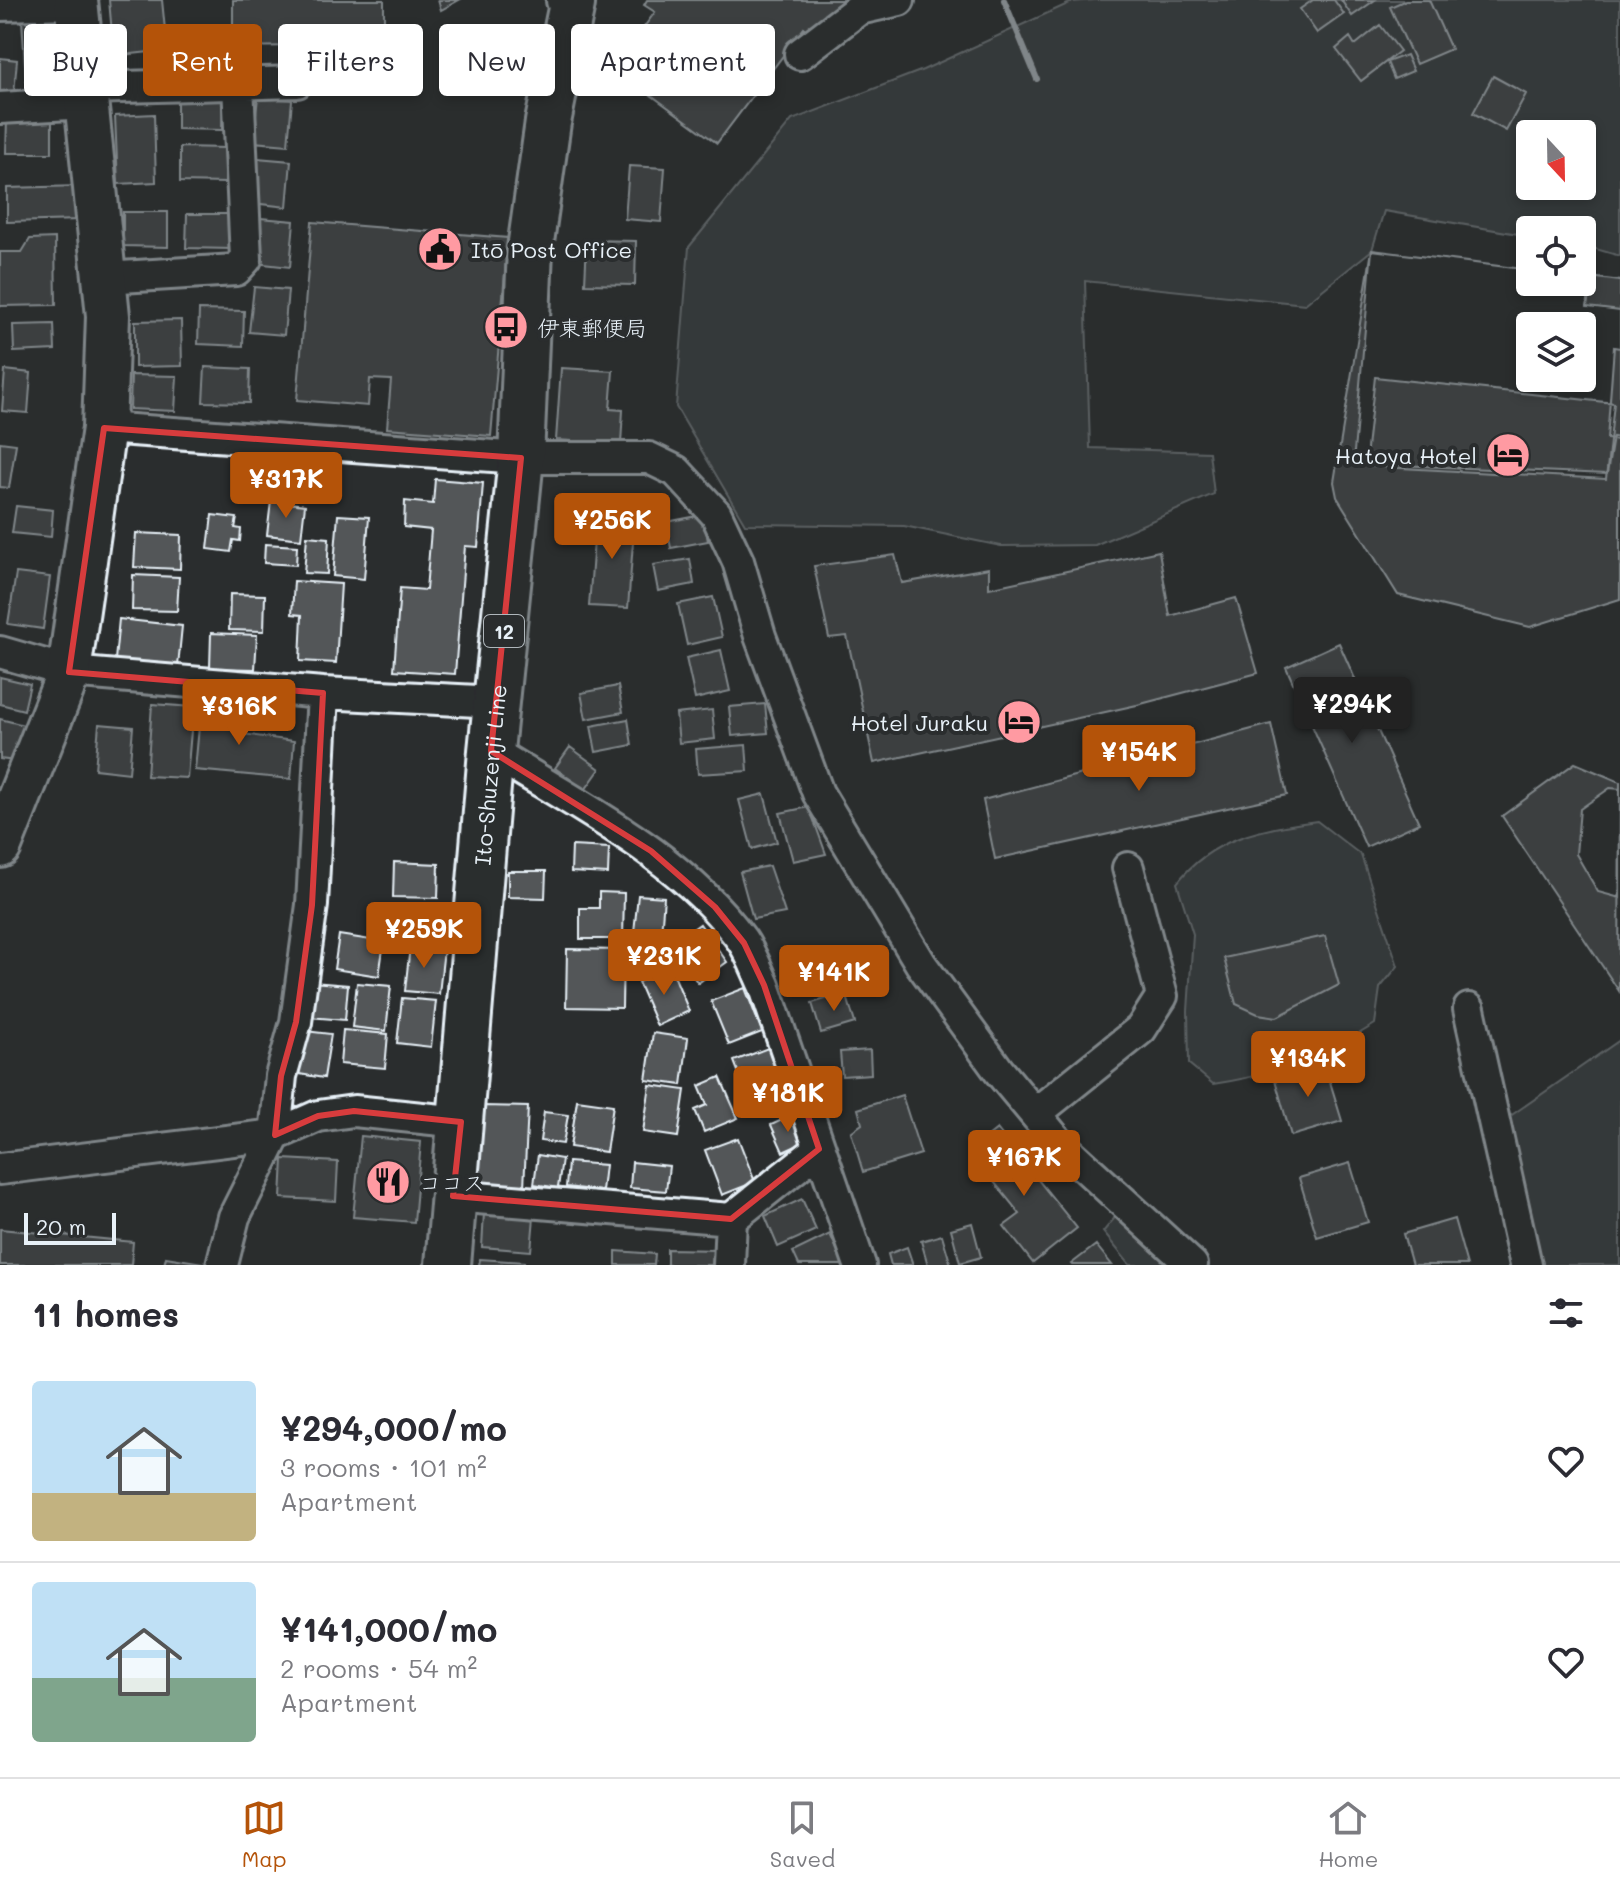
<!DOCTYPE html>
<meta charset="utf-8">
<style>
:root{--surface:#fff;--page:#f7f7f7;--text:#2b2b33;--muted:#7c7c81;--line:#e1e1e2;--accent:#b45309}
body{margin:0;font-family:Mali,"Klee One",sans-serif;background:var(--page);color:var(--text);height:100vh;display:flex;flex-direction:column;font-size:30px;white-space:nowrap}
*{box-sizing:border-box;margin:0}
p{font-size:26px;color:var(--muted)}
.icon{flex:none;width:44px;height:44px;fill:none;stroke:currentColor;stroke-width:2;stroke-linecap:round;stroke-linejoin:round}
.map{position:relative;height:1265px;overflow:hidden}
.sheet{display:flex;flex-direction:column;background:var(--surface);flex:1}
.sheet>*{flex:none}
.banner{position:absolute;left:24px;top:24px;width:800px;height:72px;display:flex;gap:16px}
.needle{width:52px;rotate:158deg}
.buttons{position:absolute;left:1516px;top:120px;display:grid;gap:16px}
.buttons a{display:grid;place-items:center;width:80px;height:80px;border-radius:8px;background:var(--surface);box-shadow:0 4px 12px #0003;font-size:40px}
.scale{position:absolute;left:24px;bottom:20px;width:92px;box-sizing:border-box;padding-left:8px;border:4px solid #e8f1f8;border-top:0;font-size:22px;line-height:28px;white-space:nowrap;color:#e8f1f8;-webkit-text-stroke:6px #2a2d2e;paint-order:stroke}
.price{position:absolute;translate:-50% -68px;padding:0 18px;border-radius:8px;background:var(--accent);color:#fff;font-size:26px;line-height:52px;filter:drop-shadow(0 2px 4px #0008)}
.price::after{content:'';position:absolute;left:50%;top:48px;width:24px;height:18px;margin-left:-12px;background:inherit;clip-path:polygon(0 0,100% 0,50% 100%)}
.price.active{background:#222;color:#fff}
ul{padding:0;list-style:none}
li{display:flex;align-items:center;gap:24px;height:200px;padding:0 32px}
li+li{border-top:2px solid var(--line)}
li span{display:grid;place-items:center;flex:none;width:224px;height:160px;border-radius:8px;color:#555}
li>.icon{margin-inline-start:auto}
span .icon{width:96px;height:96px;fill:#fffc;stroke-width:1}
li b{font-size:34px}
h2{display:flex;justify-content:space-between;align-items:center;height:96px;padding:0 32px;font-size:34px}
.pill{padding:0 28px;border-radius:8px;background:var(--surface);box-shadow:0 4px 12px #0003;font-size:28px;line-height:72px}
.pill.active{background:var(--accent);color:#fff}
.tab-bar{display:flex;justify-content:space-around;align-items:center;height:112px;border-top:2px solid var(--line);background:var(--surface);font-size:22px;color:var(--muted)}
.tab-bar a{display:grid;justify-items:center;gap:4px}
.tab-bar .active{color:var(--accent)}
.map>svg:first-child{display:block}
</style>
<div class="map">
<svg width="1620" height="1265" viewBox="0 0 1620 1265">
<rect width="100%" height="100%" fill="#2a2d2e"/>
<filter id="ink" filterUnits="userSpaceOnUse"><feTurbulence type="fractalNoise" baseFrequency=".0125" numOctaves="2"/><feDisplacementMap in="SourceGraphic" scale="16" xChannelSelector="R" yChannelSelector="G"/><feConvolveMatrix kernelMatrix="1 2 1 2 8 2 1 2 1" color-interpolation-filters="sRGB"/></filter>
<g filter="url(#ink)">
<path fill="#424648" stroke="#959ca0" stroke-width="2" fill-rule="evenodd" d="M1095,0H1620V256L1582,245V230H1530V236L1384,211L1372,250L1305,304L1085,281L1090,448L1209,452L1214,494L1095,545L1001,546L904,526L745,524L676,407L689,247L792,120L923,70L1072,2ZM1530,134H1582V186H1530Z
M1317,821L1361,855L1398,966L1380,988L1375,1024C1327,1055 1270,1076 1213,1084L1189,1064L1188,1011L1193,934L1177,883C1211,838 1263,828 1317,821Z
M1620,1040V1265H1518L1506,1119Z
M1117,1215L1172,1265H1130L1103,1232Z"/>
<path fill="#535759" stroke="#e8f1f8" stroke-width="2" fill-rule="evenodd" d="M109,0H162L167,50L114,56Z
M233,0H384V45L233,47Z
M438,0H459L441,10Z
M647,0H867L812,35L804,28L717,143L614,68L655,12L644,5Z
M1313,0H1334L1344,14L1317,33L1300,9Z
M1341,0H1375L1352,16Z
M1406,0H1429L1451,49L1416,64L1390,7Z
M55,19L60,81H26L22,20Z
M1380,25L1400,51L1361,81L1336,49L1350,37L1355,45Z
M1406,55L1413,71L1394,79L1387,62Z
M0,58L17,60L14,93L0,92Z
M1493,76L1526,94L1506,131L1473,113Z
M177,95H223L222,130L177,129Z
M258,97L292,100L288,145L253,142Z
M154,114L156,182L118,184L115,116Z
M7,119H52V153H6Z
M180,147L226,148L225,183L180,182Z
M257,158L291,161L287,207L252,203Z
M629,166L665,168L661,222L625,219Z
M80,186V220L7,222V188Z
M123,212H168V247L123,246Z
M187,214H232V249L186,248Z
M260,218L294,221L290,267L255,263Z
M312,222L508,238L491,436L387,428L391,380L370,379L368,406L297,400Z
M55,238L56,305L0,306V252H22L30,239Z
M587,240L636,241L635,285L585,284Z
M1372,250L1530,270V282H1582V276L1592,278L1587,307L1620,311V438L1613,437L1607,474L1353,463ZM1530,326H1582V378H1530Z
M1372,250L1530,270V282H1582V276L1620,281V599L1530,627L1398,595L1337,497L1334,482ZM1530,326H1582V378H1530Z
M254,287L288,290L284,335L249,332Z
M199,310L244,311L243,346L198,344Z
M181,320L182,366L135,367V321Z
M54,324L55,350L14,352L13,325Z
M1614,347L1620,348V440L1607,439Z
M205,367L250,369L249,403L203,402Z
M561,368L613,371L610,409L623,410L621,444L556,440Z
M5,370L31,373L28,413L2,411Z
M131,375L177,376L175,411L130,409Z
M1375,377L1614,403L1606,479L1365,466Z
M0,442L16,444L9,488L0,487Z
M435,479L483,483L478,547L465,546L455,674L394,670L400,588L426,590L431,530L404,527L405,501L433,504Z
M271,501L305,505L301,539L267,535Z
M16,506L53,510L51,537L12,533Z
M596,514L635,516L628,608L589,606Z
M212,515L237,518L235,528L241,529L240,541L233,540L231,552L208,549Z
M338,515L369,517L364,579L333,576Z
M703,515L708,541L671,548L666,522Z
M136,533L181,535L180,569L134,567Z
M307,536L329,538L327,574L304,573Z
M265,544L297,546L296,565L264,563Z
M1159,551L1170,616L1236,598L1258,673L1137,705L874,763L847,636L829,638L814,566L895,555L902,583L989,568V588Z
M690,559L694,584L658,591L653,565Z
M16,573L50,577L43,629L8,624Z
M133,575L179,577L177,611L132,610Z
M294,581L341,584L336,663L300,661L302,615L292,614Z
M230,594L265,595L264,631L229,630Z
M713,597L722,637L687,645L678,604Z
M119,619L182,626L178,666L115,660Z
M211,633L257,635L255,669L210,668Z
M1339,643L1419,823L1366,847L1286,667Z
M721,650L730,691L695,699L686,658Z
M0,677L30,684L24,710L0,704Z
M618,686L623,712L586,719L581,693Z
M152,704L193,707L187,778L147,776Z
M765,704L768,733L732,736L729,707Z
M201,705L249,710L242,734L294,741L291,779L195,770Z
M712,710L715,739L679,743L676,714Z
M0,719L24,725L15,761L0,759Z
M628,719L632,745L596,752L591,726Z
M99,724L133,727L129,773L95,769Z
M1271,724L1287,795L995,859L983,800Z
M746,745L748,771L698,774L696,749Z
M570,747L600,769L585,790L555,768Z
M1575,763L1620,782L1619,991L1502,816Z
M1610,788L1620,789V898L1598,892L1576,854L1580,809Z
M764,794L777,842L752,849L739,800Z
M809,807L826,854L793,861L780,813Z
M572,846L609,848L608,874L571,872Z
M394,862L439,864L438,898L393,897Z
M769,866L785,913L753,919L740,872Z
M508,871H546L545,898L508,897Z
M599,892L624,893L623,939H580V908H599Z
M638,895L664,897L661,934L634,932Z
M700,924L727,962L698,983L670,945Z
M339,935L384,942L379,976L334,969Z
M1325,936L1339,985L1277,1017L1258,1014L1236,1004L1224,958Z
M410,946L444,949L439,994L405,991Z
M567,949L623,950L622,1008L566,1007Z
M671,968L689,1011L657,1026L638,982Z
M312,982L348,985L345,1020L309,1017Z
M357,983L391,986L386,1031L352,1027Z
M745,988L762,1032L729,1045L711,1001Z
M846,993L855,1023L821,1033L812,1003Z
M402,998L436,1001L431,1047L397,1043Z
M343,1030L388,1034L385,1068L340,1064Z
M305,1031L331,1034L324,1078L299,1074Z
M653,1033L688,1038L682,1085L646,1080Z
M768,1048L785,1092L751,1105L734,1061Z
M870,1050L871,1074L842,1076L840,1052Z
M1324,1062L1342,1121L1291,1136L1274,1076Z
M720,1077L738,1118L704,1132L695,1110L707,1105L699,1086Z
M650,1085L685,1090L678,1137L643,1132Z
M902,1095L921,1154L863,1172L851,1132L862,1124L858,1109Z
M577,1100L613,1105L606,1152L570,1147Z
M482,1106L528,1107L524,1187L479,1185Z
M544,1112L568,1115L563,1144L540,1141Z
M793,1115L805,1142L783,1152L771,1125Z
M997,1129L1077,1228L1033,1263L1004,1226L1020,1214L969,1151Z
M361,1136L421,1142L414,1222L353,1217Z
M738,1138L755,1182L722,1195L705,1150Z
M538,1155L562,1159L558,1188L534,1184Z
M283,1159L338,1162L336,1201L281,1198Z
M568,1162L605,1165L602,1191L566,1187Z
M632,1162L669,1166L666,1191L630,1188Z
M1350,1163L1368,1222L1317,1237L1299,1178Z
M802,1199L816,1230L778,1247L765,1216Z
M484,1213L534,1217L531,1251L482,1247Z
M1454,1219L1467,1265H1412L1403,1234Z
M972,1223L981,1257L960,1263L951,1229Z
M0,1229L133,1242L131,1265H0Z
M830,1234L844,1265H799L793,1252Z
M942,1235L951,1265H928L921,1241Z
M1096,1245L1112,1265H1072L1071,1264Z
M907,1247L913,1265H891L888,1254Z
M667,1249L719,1250V1265H667Z
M616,1251L655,1254L654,1265H616Z
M166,1257L203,1263V1265H164Z
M480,1259L524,1262V1265H479Z"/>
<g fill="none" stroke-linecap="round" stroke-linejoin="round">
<g stroke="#e8f1f8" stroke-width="36">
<path id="street" d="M0,5L76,3
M800,54L859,9L899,0
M86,88L297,82
M0,108L88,103
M104,278L236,270L246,259L238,84
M104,428L521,458H649L676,471L716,514L738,561L760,636L818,793L921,964L999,1071L1059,1143L1192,1265
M0,652L69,672L323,693L497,702
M491,751C578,806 680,855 742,940C751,953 757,970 764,985L860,1265
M1469,1009L1526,1265
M1035,1114L1141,1029L1162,996L1128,868
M0,1169L275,1135L318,1116L354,1111L461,1122
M453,1196L731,1219L819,1149
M222,1265L234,1217L275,1135L281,1076L296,1022L312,905L323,693
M729,1265L731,1219"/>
</g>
<g stroke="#e8f1f8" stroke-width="48">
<path id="secondary" d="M0,846L69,672L104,428L108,316L76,0"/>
</g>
<g stroke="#e8f1f8" stroke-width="50">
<g id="primary">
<path id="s1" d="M448,1265L491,751L521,458L530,249L548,122L572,4L569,0"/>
</g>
</g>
<use href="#street" stroke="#2a2d2e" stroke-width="30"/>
<use href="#secondary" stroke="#2a2d2e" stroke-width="42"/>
<use href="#primary" stroke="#2a2d2e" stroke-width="44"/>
<path stroke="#e8f1f8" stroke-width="6" d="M1004,0L1037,79"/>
</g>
</g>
<path d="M0 0H1620V1265H0ZM104,428L521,458L491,751L651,851L715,907L744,943L764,985L819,1149L731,1219L453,1196L461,1122L354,1111L318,1116L275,1135L281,1076L296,1022L312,905L323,693L69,672Z" fill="#2a2d2e" fill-opacity=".55" fill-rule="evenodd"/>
<path fill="none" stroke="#d83c3d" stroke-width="6" stroke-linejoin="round" d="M104,428L521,458L491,751L651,851L715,907L744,943L764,985L819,1149L731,1219L453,1196L461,1122L354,1111L318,1116L275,1135L281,1076L296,1022L312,905L323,693L69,672Z"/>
<defs>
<g id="civic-disc" transform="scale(2.3)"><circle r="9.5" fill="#ff9aa2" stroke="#2a2d2e"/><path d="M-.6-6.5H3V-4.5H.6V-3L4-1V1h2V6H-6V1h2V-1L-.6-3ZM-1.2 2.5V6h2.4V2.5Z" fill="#111"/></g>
<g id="bus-disc" transform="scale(2.3)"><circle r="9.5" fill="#ff9aa2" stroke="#2a2d2e"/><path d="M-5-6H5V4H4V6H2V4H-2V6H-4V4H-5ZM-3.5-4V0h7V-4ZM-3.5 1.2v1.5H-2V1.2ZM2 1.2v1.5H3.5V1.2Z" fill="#111"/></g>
<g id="hotel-disc" transform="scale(2.3)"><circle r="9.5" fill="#ff9aa2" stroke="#2a2d2e"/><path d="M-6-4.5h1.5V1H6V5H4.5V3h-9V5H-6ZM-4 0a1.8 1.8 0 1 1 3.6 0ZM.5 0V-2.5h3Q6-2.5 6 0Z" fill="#111"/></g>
<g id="restaurant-disc" transform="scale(2.3)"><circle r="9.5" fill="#ff9aa2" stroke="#2a2d2e"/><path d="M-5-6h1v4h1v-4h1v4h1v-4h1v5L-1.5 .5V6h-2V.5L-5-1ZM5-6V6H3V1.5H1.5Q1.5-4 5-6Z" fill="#111"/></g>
</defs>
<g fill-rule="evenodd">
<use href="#civic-disc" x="440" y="249"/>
<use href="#bus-disc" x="506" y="327"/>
<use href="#hotel-disc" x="1508" y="455"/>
<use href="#hotel-disc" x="1019" y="722"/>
<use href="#restaurant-disc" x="388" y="1182"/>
</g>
<g text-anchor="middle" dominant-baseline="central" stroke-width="8" stroke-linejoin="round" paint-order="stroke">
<rect fill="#2a2d2e" stroke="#afb6bb" stroke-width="2" x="484" y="615" width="40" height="32" rx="6"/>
<g font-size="20" font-weight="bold" fill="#e8f1f8">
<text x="504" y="631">12</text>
</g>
<g font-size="22" fill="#e8f1f8" stroke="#2a2d2e" text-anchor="start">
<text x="471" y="249">Itō Post Office</text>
<text x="537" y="327">伊東郵便局</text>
<text x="1477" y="455" text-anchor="end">Hatoya Hotel</text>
<text x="988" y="722" text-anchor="end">Hotel Juraku</text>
<text x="419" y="1182">ココス</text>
</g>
<g font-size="22" fill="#e8f1f8" stroke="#2a2d2e">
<text stroke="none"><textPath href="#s1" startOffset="492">Ito-Shuzenji Line</textPath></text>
</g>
</g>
</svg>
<div class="buttons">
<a><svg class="needle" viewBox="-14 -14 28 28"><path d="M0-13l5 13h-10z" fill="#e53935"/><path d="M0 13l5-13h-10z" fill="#7c7c81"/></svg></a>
<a><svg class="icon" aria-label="locate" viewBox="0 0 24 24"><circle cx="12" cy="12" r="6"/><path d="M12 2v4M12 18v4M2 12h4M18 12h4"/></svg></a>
<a><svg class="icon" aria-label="layers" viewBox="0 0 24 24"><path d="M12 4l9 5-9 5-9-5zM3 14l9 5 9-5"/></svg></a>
</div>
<div class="scale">20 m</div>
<b class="price" style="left:286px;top:520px">¥317K</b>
<b class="price" style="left:612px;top:561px">¥256K</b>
<b class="price active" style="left:1352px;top:745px">¥294K</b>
<b class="price" style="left:239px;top:747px">¥316K</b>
<b class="price" style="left:1139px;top:793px">¥154K</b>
<b class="price" style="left:424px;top:970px">¥259K</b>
<b class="price" style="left:664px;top:997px">¥231K</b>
<b class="price" style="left:834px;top:1013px">¥141K</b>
<b class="price" style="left:1308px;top:1099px">¥134K</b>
<b class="price" style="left:788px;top:1134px">¥181K</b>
<b class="price" style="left:1024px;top:1198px">¥167K</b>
<div class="banner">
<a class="pill">Buy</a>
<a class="pill active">Rent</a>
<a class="pill">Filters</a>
<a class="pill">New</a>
<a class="pill">Apartment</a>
</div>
</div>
<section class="sheet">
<h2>11 homes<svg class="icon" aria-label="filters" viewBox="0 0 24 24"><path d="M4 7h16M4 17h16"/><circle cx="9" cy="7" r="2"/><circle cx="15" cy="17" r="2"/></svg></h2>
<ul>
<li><span style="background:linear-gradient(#bfe0f5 70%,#c2b280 0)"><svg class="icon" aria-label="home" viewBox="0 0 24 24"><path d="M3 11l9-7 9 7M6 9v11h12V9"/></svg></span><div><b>¥294,000/mo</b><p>3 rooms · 101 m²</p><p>Apartment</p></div><svg class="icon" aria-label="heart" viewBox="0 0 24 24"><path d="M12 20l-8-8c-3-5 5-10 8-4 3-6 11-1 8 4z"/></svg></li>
<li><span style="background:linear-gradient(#bfe0f5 60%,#7fa58c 0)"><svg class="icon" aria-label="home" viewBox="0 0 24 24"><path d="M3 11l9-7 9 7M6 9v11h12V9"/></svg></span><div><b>¥141,000/mo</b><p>2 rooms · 54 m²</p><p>Apartment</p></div><svg class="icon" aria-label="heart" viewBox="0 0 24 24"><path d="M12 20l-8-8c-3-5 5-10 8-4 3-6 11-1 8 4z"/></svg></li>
</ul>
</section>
<nav class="tab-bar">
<a class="active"><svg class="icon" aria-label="map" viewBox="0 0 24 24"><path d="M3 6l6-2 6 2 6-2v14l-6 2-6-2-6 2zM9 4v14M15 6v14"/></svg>Map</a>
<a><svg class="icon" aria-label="saved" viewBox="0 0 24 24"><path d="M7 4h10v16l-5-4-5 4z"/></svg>Saved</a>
<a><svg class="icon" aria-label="home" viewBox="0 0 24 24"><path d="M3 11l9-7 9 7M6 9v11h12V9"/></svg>Home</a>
</nav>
